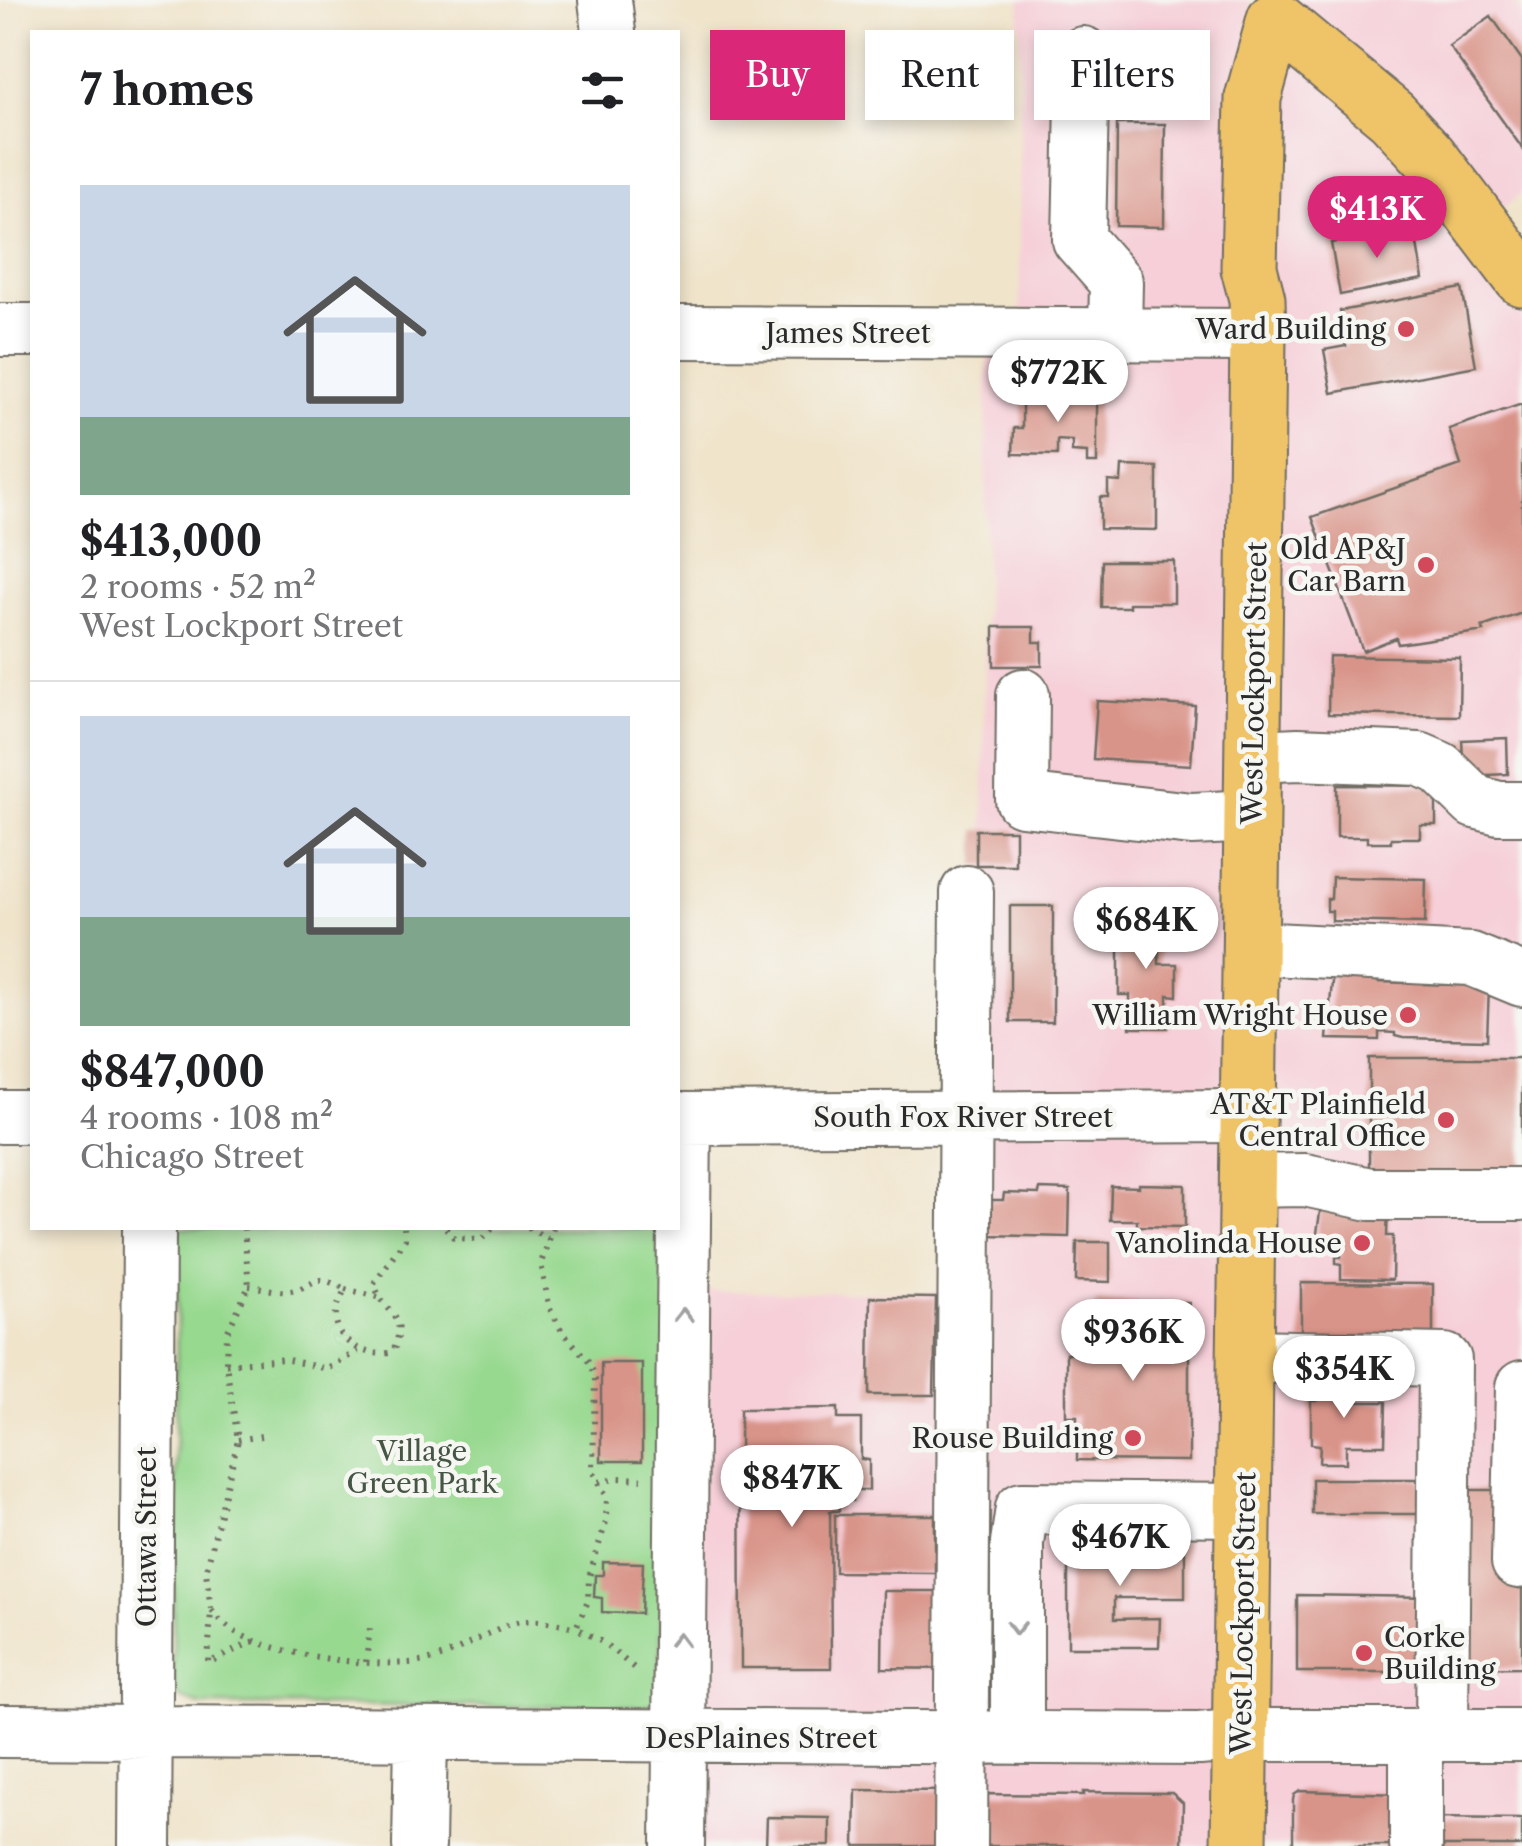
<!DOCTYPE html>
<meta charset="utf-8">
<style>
:root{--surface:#fff;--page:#f2f2f2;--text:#202124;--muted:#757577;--line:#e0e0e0;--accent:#db2777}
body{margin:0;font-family:"Libre Caslon Text",serif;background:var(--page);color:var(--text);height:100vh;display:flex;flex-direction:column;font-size:38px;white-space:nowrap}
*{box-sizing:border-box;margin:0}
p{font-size:32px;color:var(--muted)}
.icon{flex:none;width:55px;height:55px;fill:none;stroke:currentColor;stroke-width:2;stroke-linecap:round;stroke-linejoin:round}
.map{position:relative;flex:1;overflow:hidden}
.details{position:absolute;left:30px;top:30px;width:650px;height:1200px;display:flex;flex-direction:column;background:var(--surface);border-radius:0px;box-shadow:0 5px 15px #0003}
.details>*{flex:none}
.top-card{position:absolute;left:710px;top:30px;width:660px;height:90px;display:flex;gap:20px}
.price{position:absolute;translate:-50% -85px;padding:0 22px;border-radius:35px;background:#fff;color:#222;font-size:32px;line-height:65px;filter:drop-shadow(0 2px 5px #0008)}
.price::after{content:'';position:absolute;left:50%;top:60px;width:30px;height:22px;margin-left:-15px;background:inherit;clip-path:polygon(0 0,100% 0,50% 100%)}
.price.on{background:var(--accent);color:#fff}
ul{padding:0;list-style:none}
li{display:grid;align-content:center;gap:20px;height:530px;padding:0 50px}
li+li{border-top:2px solid var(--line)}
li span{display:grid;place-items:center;height:310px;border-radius:0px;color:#555}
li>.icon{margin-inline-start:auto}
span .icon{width:180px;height:180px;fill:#fffc;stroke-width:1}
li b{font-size:42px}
h2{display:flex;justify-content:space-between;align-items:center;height:120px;padding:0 50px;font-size:42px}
.tag{padding:0 35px;border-radius:0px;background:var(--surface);box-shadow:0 5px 15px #0003;font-size:35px;line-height:90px}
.tag.on{background:var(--accent);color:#fff}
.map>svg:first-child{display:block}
</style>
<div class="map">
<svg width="1522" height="1846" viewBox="0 0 1522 1846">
<rect width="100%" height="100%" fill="#f6f6f2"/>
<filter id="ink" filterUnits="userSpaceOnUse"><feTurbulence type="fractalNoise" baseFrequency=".01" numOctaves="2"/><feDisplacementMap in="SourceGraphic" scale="20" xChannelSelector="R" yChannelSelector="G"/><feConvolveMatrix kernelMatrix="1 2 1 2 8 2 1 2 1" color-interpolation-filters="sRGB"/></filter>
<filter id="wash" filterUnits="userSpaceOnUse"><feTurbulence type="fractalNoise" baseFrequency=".0048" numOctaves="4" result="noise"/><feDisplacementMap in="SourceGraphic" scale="40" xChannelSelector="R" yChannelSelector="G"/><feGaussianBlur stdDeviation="2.25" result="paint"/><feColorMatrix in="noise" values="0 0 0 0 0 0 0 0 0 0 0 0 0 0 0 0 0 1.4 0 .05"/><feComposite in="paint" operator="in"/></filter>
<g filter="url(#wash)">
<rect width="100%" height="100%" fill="#f0e4cb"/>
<path fill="#f6cfd8" d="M1020,0H1250L1231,1846H688L693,1291L980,1293L987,352L1020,351Z
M1293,0H1512L1522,10V193L1484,223L1522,278V1846H1253L1267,219Z"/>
<path fill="#98d990" stroke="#62825e" stroke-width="2.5" d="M178,1228H671L660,1696L653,1703L641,1707L200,1705L178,1697L173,1672Z"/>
<g id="blocks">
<path fill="#d99489" d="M1491,16L1522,60V148L1449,46Z
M1117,124H1165L1164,227L1116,226Z
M1414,227L1423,279L1340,295L1331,243Z
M1462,288L1476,366L1332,393L1324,350L1346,346L1340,311Z
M1039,384H1053V395H1097V463H1087V453L1072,452V441L1057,440V455L1013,454L1014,428H1022V404H1038Z
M1522,404V613L1482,627L1484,631L1398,644L1396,638L1363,651L1312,517L1461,465L1449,429Z
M1122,466L1157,467V530L1100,529V497H1108V481L1121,482Z
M1102,561H1174V603H1129V607H1101Z
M994,627H1034V642H1042V666H994Z
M1329,656L1460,658L1459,716L1328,714Z
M1097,701L1195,706L1191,765L1093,759Z
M1507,738L1508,774L1464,776L1462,740Z
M1337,785L1436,786V825H1420V838H1391V842H1367V837H1337Z
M976,830H1015V865H976Z
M1332,877L1426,879L1425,923L1332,921V911H1327V899H1331Z
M1010,906H1053V1022H1010Z
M1126,912H1159V964H1177V996L1168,995V1028H1130V995H1119V943H1126Z
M1333,970H1378V982L1404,983V976H1424V984L1489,986L1487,1040L1403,1038L1395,1036V1033L1379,1032V1040L1327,1039Z
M1369,1058H1522V1182L1369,1181Z
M1139,1184L1185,1185V1227L1137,1226V1220H1110L1111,1186L1139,1187Z
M1040,1189L1070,1190L1069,1237L985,1235V1200H1003L1004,1193L1039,1194Z
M1321,1205L1388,1206L1387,1236H1393L1392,1280L1341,1279V1264L1336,1263V1257H1341V1243L1316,1240Z
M1077,1242H1110V1282L1076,1281Z
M1301,1283L1433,1284V1344L1301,1343Z
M870,1297L936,1298L934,1395H869Z
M1095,1302L1189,1303V1461L1077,1460V1416H1066V1353H1095Z
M601,1363H642V1461H601Z
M1316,1380H1349V1402H1386L1385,1445H1346V1463H1319L1320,1445L1311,1444V1401H1316Z
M838,1408V1419H861V1459L869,1460V1490H853V1501L839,1500V1511H830L831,1668H741L740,1409Z
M1312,1479H1422V1514H1312Z
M1454,1490H1504L1522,1575V1667L1454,1668Z
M835,1515H935V1573L835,1572Z
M1068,1541H1185V1598H1114V1619L1160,1618L1159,1647H1068Z
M603,1562L643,1563L641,1614L602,1612V1598L594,1597L595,1575H603Z
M883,1591H951L950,1669L882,1668Z
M1297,1595L1431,1597L1430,1672H1297Z
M856,1790L948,1791L947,1846H855Z
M1300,1791L1399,1794L1398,1846H1293V1800L1294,1795Z
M1083,1792L1172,1793L1183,1803L1182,1846H979L980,1794L1084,1795Z
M767,1817L830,1818V1846H766Z
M1427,1818L1522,1819V1846H1427Z"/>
</g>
</g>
<g filter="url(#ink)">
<use href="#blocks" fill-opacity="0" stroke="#706c63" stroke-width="2.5"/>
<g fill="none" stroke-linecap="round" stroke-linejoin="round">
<g stroke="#706c63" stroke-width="56">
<path id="minor" d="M605,0L609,32
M1083,53L1079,240L1116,282L1115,333
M0,330H32
M678,332L1258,335
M1023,695L1022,800L1192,819L1253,816
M1254,756L1298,754L1419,759L1440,768L1475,802L1499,808H1522
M1251,948L1471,959L1522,980
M0,1117H32
M678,1119L1249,1116
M1249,1181L1305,1180L1370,1194H1522
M1246,1356L1445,1360L1442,1734
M1518,1562L1522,1387
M0,1731L1199,1739L1242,1735H1522
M1017,1738V1543L1022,1508L1244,1510
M145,1846L149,1228
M419,1846L421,1736
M678,1846L685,1119
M961,1846L967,892
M1416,1846V1735"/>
</g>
<g stroke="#706c63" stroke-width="59">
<path id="major" d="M1275,19L1392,116L1429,156L1522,278
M1239,1846L1258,335L1257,299L1249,268L1253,98L1275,19"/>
</g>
<path stroke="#706c63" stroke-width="6" stroke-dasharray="2.5 8" stroke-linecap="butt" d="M244,1228L249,1286L227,1333L226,1364L238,1440L206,1572L211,1609L208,1663L254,1641
M446,1228L454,1238L482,1239L493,1228
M528,1228L548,1238
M553,1228L541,1263L545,1285L550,1309L562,1331L590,1363L595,1379L593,1471L607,1497L606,1522L589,1577L588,1601L576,1628L604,1643L639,1672
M249,1286C261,1287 279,1293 291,1291C320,1284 311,1271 345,1289C342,1296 337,1305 336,1312C333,1343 368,1359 393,1352C410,1309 384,1318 374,1283L405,1239L404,1228
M345,1289L378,1297
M226,1364L284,1359L327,1369L358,1351
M238,1440L261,1436
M599,1482L619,1478L642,1479
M212,1610C217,1616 222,1623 228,1627C266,1656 385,1671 430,1660C462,1653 496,1624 522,1621C540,1619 559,1624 576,1628
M366,1662L370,1628"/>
<use href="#minor" stroke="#fff" stroke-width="52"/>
<use href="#major" stroke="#efc469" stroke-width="55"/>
</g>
<defs><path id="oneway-chevron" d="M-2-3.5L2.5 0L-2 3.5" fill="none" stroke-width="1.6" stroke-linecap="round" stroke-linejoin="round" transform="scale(2.5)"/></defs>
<g stroke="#a0a0a0">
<use href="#oneway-chevron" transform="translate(683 1315) rotate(-89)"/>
<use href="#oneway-chevron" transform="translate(1016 1628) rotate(91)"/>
<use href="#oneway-chevron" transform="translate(679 1640) rotate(-89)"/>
</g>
</g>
<g fill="#d1495b" stroke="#f6f6f2" stroke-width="4">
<circle cx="1406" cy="329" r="10"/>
<circle cx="1426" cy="565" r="10"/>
<circle cx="1408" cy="1015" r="10"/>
<circle cx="1446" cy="1120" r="10"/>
<circle cx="1362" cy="1243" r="10"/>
<circle cx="1133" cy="1438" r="10"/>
<circle cx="1364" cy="1653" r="10"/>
</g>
<g text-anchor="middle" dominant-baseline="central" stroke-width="9" stroke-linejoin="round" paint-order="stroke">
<g font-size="28" fill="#2b2b2b" stroke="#f6f6f2" text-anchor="end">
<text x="1386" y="329">Ward Building</text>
<text x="1406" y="549">Old AP&amp;J<tspan x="1406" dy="32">Car Barn</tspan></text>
<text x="1388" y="1015">William Wright House</text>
<text x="1426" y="1104">AT&amp;T Plainfield<tspan x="1426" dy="32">Central Office</tspan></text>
<text x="1342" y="1243">Vanolinda House</text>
<text x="1113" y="1438">Rouse Building</text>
<text x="1384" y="1637" text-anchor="start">Corke<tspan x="1384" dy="32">Building</tspan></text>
</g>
<g font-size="28" fill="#2b2b2b" stroke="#f6f6f2">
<text x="848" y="333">James Street</text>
<text transform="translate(1254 683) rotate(-89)">West Lockport Street</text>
<text x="963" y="1117">South Fox River Street</text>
<text transform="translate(146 1537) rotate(-90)">Ottawa Street</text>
<text transform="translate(1243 1613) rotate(-89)">West Lockport Street</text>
<text x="761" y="1738">DesPlaines Street</text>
</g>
<g font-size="28" fill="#465644" stroke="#f6f6f2">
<text x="422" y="1451">Village<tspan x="422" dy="32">Green Park</tspan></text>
</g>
</g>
</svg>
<b class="price on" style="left:1377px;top:261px">$413K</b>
<b class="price" style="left:1058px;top:425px">$772K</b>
<b class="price" style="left:1146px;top:972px">$684K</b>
<b class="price" style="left:1133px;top:1384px">$936K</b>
<b class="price" style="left:1344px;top:1421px">$354K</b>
<b class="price" style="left:792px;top:1530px">$847K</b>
<b class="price" style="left:1120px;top:1589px">$467K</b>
<div class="top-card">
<a class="tag on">Buy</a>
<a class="tag">Rent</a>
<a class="tag">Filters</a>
</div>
<section class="details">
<h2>7 homes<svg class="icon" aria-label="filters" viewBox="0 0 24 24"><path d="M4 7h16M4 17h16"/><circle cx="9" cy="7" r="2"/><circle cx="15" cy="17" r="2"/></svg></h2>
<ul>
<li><span style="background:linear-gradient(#c9d6e8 75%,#7fa58c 0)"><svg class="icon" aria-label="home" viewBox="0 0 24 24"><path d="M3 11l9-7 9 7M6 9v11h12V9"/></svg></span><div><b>$413,000</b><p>2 rooms · 52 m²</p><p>West Lockport Street</p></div></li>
<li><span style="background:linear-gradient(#c9d6e8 65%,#7fa58c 0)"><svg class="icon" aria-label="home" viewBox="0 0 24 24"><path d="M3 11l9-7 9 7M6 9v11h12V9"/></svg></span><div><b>$847,000</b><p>4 rooms · 108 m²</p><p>Chicago Street</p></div></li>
</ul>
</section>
</div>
